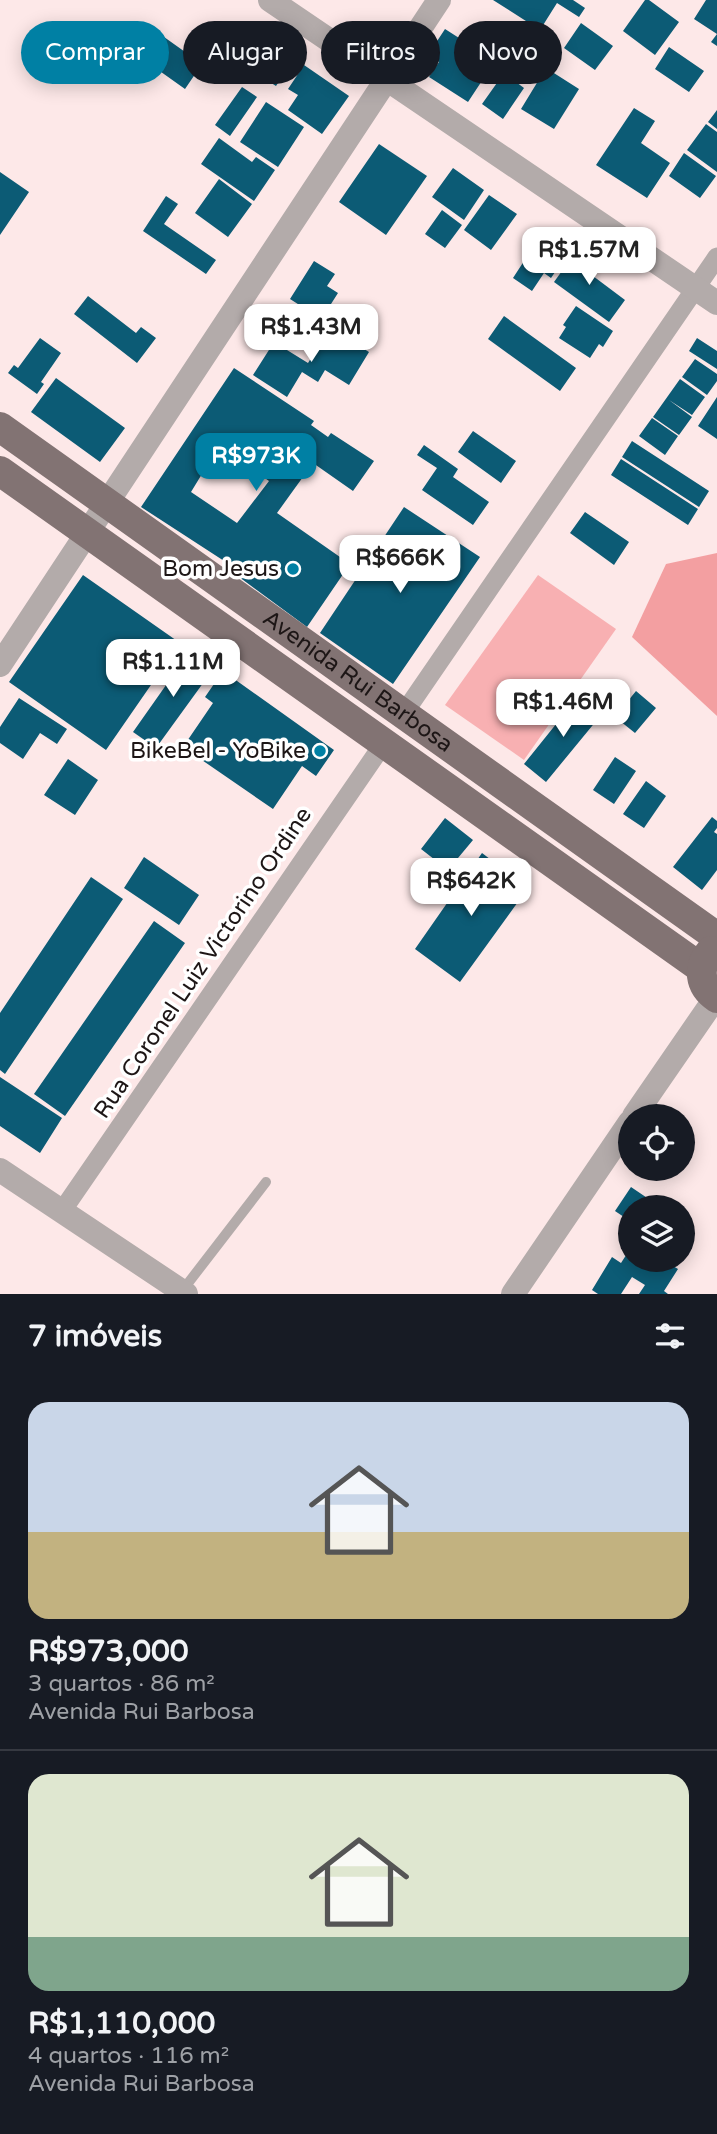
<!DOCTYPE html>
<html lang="pt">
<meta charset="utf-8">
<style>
:root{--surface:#171b24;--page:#242831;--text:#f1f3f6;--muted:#9ea1a6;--line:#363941;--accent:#0080a4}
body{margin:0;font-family:"Varela Round",sans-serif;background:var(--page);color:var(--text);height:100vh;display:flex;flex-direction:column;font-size:26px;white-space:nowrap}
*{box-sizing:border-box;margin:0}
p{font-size:23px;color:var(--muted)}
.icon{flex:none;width:38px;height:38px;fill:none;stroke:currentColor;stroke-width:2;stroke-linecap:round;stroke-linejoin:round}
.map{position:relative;height:1294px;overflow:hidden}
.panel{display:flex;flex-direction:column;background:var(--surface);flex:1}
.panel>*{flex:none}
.hud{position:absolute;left:21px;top:21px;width:676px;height:63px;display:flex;gap:14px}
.controls{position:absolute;left:618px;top:1104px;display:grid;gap:14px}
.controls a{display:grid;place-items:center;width:77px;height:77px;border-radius:50%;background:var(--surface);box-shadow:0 4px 18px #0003;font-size:35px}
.price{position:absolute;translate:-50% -60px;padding:0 16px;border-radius:14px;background:#fff;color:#222;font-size:23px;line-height:46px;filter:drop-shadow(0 2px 4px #0008)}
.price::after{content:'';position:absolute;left:50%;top:42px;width:21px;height:16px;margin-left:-10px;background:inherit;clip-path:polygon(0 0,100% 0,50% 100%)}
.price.active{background:var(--accent);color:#fff}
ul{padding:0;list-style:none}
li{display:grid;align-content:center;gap:14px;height:371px;padding:0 28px}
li+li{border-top:2px solid var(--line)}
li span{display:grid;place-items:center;height:217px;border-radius:21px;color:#555}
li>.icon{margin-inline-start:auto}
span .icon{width:126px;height:126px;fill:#fffc;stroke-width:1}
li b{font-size:30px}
h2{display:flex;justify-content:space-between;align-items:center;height:84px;padding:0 28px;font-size:30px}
.pill{padding:0 24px;border-radius:32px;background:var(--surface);box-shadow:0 4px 18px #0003;font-size:24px;line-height:63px}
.pill.active{background:var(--accent);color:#fff}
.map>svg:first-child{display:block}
</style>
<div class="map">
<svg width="717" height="1294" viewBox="0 0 717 1294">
<rect width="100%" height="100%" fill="#fde8e8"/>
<path fill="#f8b0b2" d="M538,575L616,629L524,760L445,705Z"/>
<path fill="#f39fa1" d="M717,553V716L632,637L666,564Z"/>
<path fill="#0c5b75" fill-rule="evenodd" d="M493,0H573L585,8L579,17L557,3L540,30Z
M645,0H649L679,22L655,55L623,31Z
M706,0H717V46L711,42L717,34L694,19Z
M581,23L613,46L595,70L564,48Z
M150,27L202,64L185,89L133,52Z
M445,29L495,61L468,102L429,77L439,62L428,55Z
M265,47L291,63L276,86L251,70Z
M669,47L704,71L689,92L655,69Z
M304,65L349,96L322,134L288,110L298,95L288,89Z
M546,68L579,89L554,129L521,109Z
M504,73L524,88L503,119L482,104Z
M242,87L257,97L230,136L215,125Z
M266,102L304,127L278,167L240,142Z
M634,108L655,121L641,143L670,163L647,198L596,165Z
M717,110V129L708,122Z
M706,124L717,132V172L687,150Z
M219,138L252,162L256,157L275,170L254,201L201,164Z
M379,144L427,176L386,235L339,202Z
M684,153L716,176L700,198L669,176Z
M453,168L484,190L464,220L432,197Z
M0,172L29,192L0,235Z
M219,179L252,204L228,237L195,213Z
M489,195L517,214L491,250L464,230Z
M166,196L178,204L164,224L216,260L206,274L143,231Z
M442,210L462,225L445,248L425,234Z
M539,238L566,256L551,278L544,273L532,291L513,278Z
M577,250L596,264L589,273L625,300L609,322L554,282Z
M314,261L335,274L327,286L338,293L324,315L314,309L312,313L290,299Z
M88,296L136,333L141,327L156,338L137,363L74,314Z
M576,306L613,331L603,347L599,344L590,358L559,338L566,327L563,325Z
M504,316L576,368L560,391L488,339Z
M325,336L337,344L343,336L369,352L349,385L325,370L318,382L302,372L287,397L253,375L274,342L308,363Z
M40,338L61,353L41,382L44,384L37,394L8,373L14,365L18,368Z
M697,338L717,351V369L689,351Z
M695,359L717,374V381L707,395L682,377Z
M234,368L314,421L311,425L328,437L331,433L374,461L353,491L313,463L277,513L350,564L307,627L235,574L238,570L141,507ZM219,446L269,481L237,523L191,492Z
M56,378L125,428L100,462L31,412Z
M680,379L705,397L692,415L669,400L692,417L679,435L653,417Z
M717,397V439L698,426Z
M652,418L678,436L665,455L639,436Z
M473,431L516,461L501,483L458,452Z
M632,441L709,491L699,507L622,457Z
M424,445L458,469L453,477L489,502L473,525L422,490L437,468L417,455Z
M621,459L698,509L688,525L611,475Z
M404,507L480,557L393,684L320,633Z
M585,512L629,542L614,565L570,533Z
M83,575L180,643L106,750L9,682Z
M190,651L214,668L156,748L133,732Z
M223,671L334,750L316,776L302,766L273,809L183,747L213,703L205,697Z
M636,691L656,708L635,733L615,717Z
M19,698L67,729L57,744L40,733L23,759L0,743V727Z
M594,700L606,709L546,782L524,764L573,703L584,712Z
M615,757L636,771L614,804L593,790Z
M68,759L98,780L75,815L44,795Z
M646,781L666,796L644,828L623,814Z
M712,817L717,821V828L714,832L717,834V870L702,890L673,867Z
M445,818L473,840L448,870L421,849Z
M482,853L528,888L460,982L415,949Z
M144,857L199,895L179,925L124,888Z
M91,877L123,899L5,1074L0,1070V1013Z
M154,921L185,943L65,1116L34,1094Z
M0,1077L62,1118L40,1153L0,1126Z
M631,1187L662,1208H630V1221L615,1211Z
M630,1249V1260H663L678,1269L664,1291L668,1294H639L645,1285L632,1277L621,1294H598L592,1290L612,1257L621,1263Z"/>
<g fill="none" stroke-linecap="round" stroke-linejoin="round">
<path stroke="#b3abaa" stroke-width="10" d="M182,1291L266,1182"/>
<path stroke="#b3abaa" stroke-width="19" d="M404,713L717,257
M62,1211L384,743"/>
<path stroke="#b3abaa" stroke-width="24" d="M270,0L717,303
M0,665L439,0
M634,1116L716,997
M0,1170L186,1294
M513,1294L630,1122"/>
<g stroke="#827373" stroke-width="30">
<path id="s1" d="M0,427L717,937"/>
<path d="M0,471L701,968"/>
<path d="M711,951C697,967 699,986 717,998"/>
</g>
</g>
<g fill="#0080a4" stroke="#fff" stroke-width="2.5">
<circle cx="293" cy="569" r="7"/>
<circle cx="320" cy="751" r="7"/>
</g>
<g text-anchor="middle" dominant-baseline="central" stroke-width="7" stroke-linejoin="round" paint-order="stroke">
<g font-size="23" fill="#1d1616" stroke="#fff" text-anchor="end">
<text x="279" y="569">Bom Jesus</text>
<text x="306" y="751">BikeBel - YoBike</text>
</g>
<g font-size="23" fill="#1d1616" stroke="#fff">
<text stroke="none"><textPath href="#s1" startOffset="439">Avenida Rui Barbosa</textPath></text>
<text transform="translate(203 963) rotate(-56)">Rua Coronel Luiz Victorino Ordine</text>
</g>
</g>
</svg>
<div class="controls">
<a><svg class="icon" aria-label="locate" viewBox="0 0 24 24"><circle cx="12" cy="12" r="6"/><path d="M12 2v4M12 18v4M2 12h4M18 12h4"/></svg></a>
<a><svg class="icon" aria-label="layers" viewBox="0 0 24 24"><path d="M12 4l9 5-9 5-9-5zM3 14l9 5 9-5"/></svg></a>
</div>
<b class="price" style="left:589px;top:287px">R$1.57M</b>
<b class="price" style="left:311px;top:364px">R$1.43M</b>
<b class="price active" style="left:256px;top:493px">R$973K</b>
<b class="price" style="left:400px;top:595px">R$666K</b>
<b class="price" style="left:173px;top:699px">R$1.11M</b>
<b class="price" style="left:563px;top:739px">R$1.46M</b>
<b class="price" style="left:471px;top:918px">R$642K</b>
<div class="hud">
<a class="pill active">Comprar</a>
<a class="pill">Alugar</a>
<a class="pill">Filtros</a>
<a class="pill">Novo</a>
</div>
</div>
<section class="panel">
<h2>7 imóveis<svg class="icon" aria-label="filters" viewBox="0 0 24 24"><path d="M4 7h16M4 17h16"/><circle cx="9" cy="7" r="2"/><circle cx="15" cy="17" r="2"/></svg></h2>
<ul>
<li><span style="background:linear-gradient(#c9d6e8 60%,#c2b280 0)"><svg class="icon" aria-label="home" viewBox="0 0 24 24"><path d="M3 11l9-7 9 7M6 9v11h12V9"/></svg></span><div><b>R$973,000</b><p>3 quartos · 86 m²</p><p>Avenida Rui Barbosa</p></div></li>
<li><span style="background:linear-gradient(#dfe7d0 75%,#7fa58c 0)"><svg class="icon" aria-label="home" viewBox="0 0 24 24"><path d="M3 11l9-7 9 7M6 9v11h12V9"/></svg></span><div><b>R$1,110,000</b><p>4 quartos · 116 m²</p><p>Avenida Rui Barbosa</p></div></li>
</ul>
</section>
